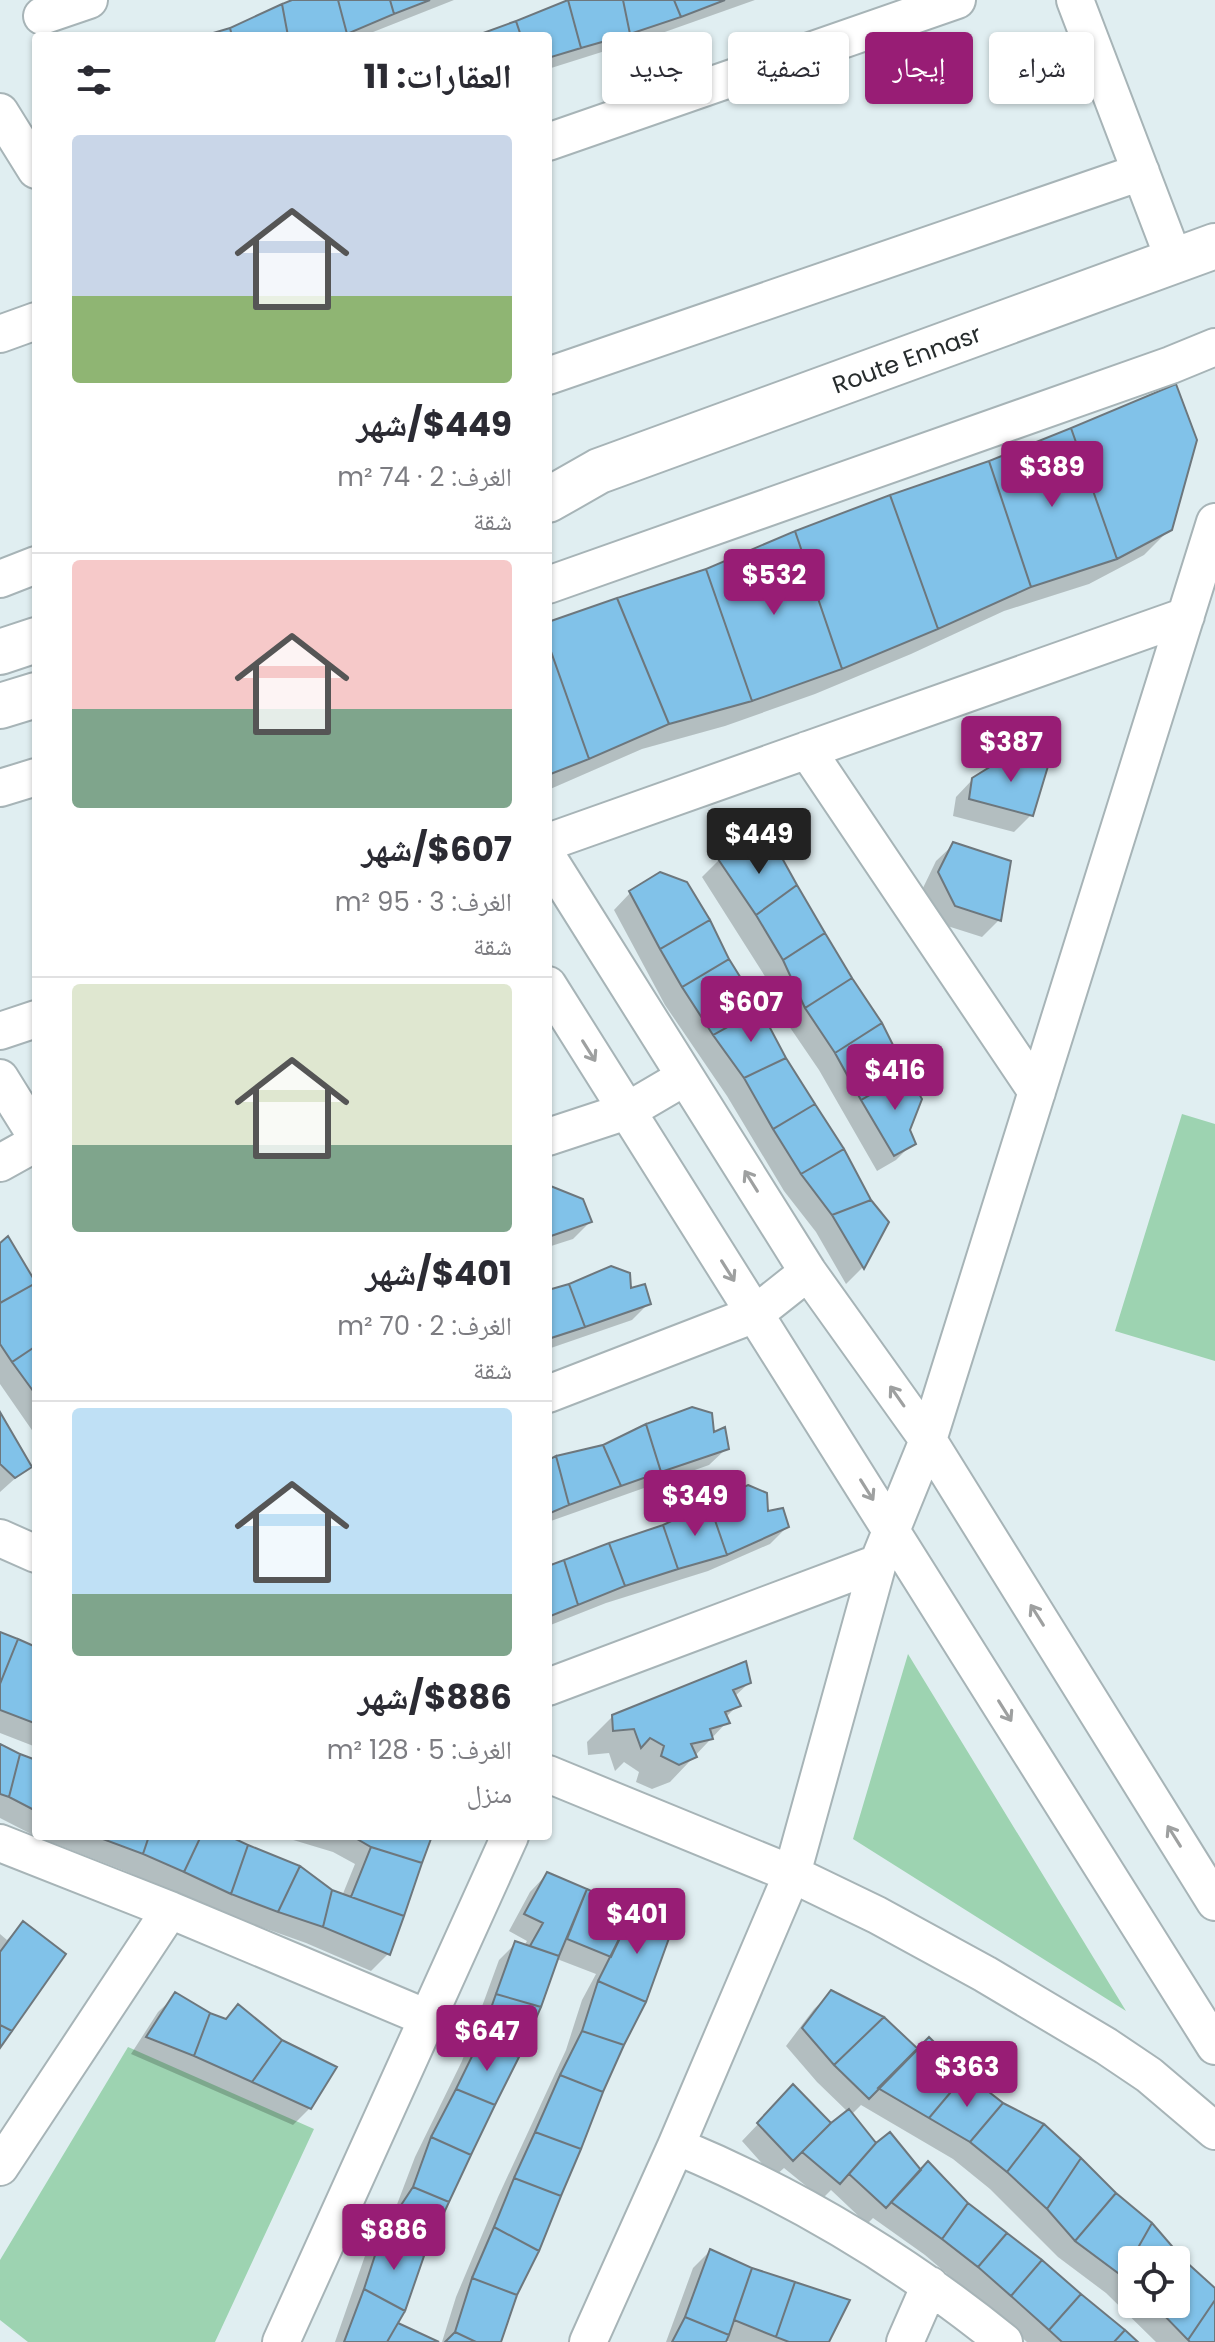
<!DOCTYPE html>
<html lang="ar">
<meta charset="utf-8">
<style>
:root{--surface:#fff;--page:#f7f7f7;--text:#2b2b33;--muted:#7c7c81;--line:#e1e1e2;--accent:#981d75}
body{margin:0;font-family:Poppins,"Noto Naskh Arabic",sans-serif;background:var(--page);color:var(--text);direction:rtl;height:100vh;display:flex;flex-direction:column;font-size:30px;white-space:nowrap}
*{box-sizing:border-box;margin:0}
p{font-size:26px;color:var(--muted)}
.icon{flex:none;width:44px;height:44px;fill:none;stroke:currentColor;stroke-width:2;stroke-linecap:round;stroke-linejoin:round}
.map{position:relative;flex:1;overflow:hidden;direction:ltr}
.sheet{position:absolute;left:32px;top:32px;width:520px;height:1808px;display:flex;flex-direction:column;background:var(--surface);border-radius:8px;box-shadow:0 2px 6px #0004;direction:rtl}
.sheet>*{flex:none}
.banner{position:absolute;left:576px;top:32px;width:518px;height:72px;direction:rtl;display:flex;gap:16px}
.buttons{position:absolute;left:1118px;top:2246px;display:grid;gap:16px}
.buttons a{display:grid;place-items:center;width:72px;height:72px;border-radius:8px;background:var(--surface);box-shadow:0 2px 6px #0004;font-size:40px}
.price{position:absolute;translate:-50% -68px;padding:0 18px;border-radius:8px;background:var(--accent);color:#fff;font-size:26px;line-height:52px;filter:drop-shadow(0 2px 4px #0008)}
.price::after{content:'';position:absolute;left:50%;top:48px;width:24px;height:18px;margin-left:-12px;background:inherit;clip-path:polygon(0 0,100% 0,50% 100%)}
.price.current{background:#222;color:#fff}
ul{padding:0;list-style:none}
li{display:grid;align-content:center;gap:16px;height:424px;padding:0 40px}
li+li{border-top:2px solid var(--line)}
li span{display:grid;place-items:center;height:248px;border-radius:8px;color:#555}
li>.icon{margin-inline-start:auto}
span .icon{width:144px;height:144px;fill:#fffc;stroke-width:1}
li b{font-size:34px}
h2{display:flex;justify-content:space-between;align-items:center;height:96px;padding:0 40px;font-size:34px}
.tag{padding:0 28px;border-radius:8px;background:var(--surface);box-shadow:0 2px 6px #0004;font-size:28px;line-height:72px}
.tag.current{background:var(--accent);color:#fff}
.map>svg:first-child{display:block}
</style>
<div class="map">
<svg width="1215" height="2342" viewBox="0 0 1215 2342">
<rect width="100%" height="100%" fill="#e0eef1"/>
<path fill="#9dd3b1" d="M1182,1114L1215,1124V1361L1115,1331Z
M908,1654L1126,2011L853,1839Z
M128,2047L314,2129L215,2342H28L0,2320V2260Z"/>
<path fill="#0003" fill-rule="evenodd" d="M299,0H454L363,36H211Z
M575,0H755L662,33L548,69V36H480Z
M1170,529L1144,555L1089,584L1004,611L911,654L815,694L725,726L642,749L548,790V624Z
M973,779L1031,815L1014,832L953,816L956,797Z
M954,844L999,920L982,937L938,923L922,890L936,861Z
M755,846L913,1143L896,1160L877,1171L819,1070L789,1026L766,978L702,877L719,860Z
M631,892L728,960L784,1059L869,1201L887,1222L862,1268L846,1284L816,1232L784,1191L727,1096L665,1005L614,910Z
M548,1187L590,1222L573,1239L548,1247Z
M0,1246L36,1287V1436L0,1384Z
M548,1293L649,1303L632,1320L548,1349Z
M0,1416L29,1466L0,1492Z
M712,1435L727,1448L709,1465L548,1522V1463Z
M766,1514L787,1527L770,1544L708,1571L606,1603L548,1626V1568Z
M0,1635L36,1649V1747L0,1733Z
M749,1683L734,1697L738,1705L725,1718L727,1722L670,1782L652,1789L636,1782L639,1772L624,1762L615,1771L609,1753L588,1755L587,1742L613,1716Z
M0,1747L36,1762V1836H226L342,1896L355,1864L333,1852L280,1836H430L388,1954L371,1971L306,1943L213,1910L125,1871L35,1836L0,1818Z
M547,1874L671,1928L515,2295L498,2342H442L456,2297L498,2197L566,2050L582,2000L596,1974L557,1959L423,2256L396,2324L434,2342H335L366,2253L396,2207L415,2157L462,2061L499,1960L516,1943L524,1946L527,1941L509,1931L530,1892Z
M23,1924L0,2044V1934L7,1940Z
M832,1992L918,2051L965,2076L1183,2262L1215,2293V2342H1156L1106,2293L1058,2257L990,2189L953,2159L861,2105L851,2115L876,2146L920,2172L966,2205L1135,2342H1027L925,2255L873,2218L867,2224L831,2190L822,2199L784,2168L774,2177L742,2141L777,2104L831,2126L848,2112L817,2082L786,2046L814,2009ZM1132,2260H1176V2304H1132Z
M176,1995L209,2015L224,2020L238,2006L310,2108L293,2125L131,2054L158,2012Z
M710,2251L826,2342H730L724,2340L723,2342H666L693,2268Z"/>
<path fill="#81c2e9" stroke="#6d777d" stroke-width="2" d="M292,0H338L347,34L342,36H288L282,4Z
M338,0H390L394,14L347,34Z
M390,0H430L394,14Z
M568,0L581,48L548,58V36H521L516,21Z
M568,0H623L630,34L581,48Z
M623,0H674L681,17L630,34Z
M674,0H725L681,17Z
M282,4L288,36H232L230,28Z
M516,21L521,36H475Z
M230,28L232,36H203Z
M1176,384L1197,440L1172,530L1117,559L1071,428Z
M1071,428L1117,559L1031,587L989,461Z
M989,461L1031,587L938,629L890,495Z
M890,495L938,629L842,669L795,531Z
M795,531L842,669L752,701L706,569Z
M706,569L752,701L669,724L617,598Z
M617,598L669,724L589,759L548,643V622Z
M548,643L589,759L548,775Z
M1014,752L1049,763L1033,816L969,799L972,778Z
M953,842L1011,861L1001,921L955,906L938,872Z
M755,844L782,858L797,885L756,915L718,859Z
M660,872L687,882L710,920L660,949L629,891Z
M797,885L825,933L783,960L756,915Z
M710,920L729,959L682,987L660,949Z
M825,933L852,978L805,1008L783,960Z
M729,959L760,1009L713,1035L682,987Z
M852,978L882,1023L835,1053L805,1008Z
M760,1009L786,1058L744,1078L713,1035Z
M882,1023L907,1073L861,1100L835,1053Z
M786,1058L815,1104L773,1129L744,1078Z
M907,1073L922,1099L910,1130L916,1144L894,1156L861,1100Z
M815,1104L844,1149L801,1174L773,1129Z
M844,1149L871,1200L832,1215L801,1174Z
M548,1185L583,1199L592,1222L548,1237Z
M871,1200L889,1222L864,1269L832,1215Z
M8,1236L36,1283L0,1303V1243Z
M611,1266L630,1273L631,1288L645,1284L651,1304L585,1327L569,1284Z
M36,1283V1346L12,1362L0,1344V1303Z
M569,1284L585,1327L548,1339V1290Z
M36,1346V1395L12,1362Z
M692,1407L712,1413L714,1432L725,1427L729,1449L661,1472L646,1424Z
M0,1412L32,1467L15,1478L0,1464Z
M646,1424L661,1472L621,1486L603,1445Z
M603,1445L621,1486L569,1505L556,1456Z
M556,1456L569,1505L548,1514V1460Z
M748,1485L767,1493L768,1511L783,1508L789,1527L727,1555L709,1503Z
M709,1503L727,1555L678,1569L663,1525Z
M663,1525L678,1569L625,1586L609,1543Z
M609,1543L625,1586L578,1605L564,1560Z
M564,1560L578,1605L548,1617V1566Z
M0,1632L18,1639L0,1684Z
M18,1639L36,1647V1718L34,1723L0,1710V1684Z
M746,1661L751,1683L733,1690L741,1706L725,1712L730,1723L710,1729L713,1739L691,1744L697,1757L679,1765L661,1756L664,1746L650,1738L641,1748L634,1729L613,1731L612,1715Z
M0,1744L20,1754L9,1797L0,1794Z
M20,1754L36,1760V1811L9,1797Z
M101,1836H149L143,1854L100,1838Z
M149,1836H201L184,1872L143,1854Z
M201,1836H229L248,1845L231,1894L184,1872Z
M352,1836H432L422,1863L371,1847Z
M248,1845L300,1866L278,1912L231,1894Z
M371,1847L422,1863L404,1916L351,1897Z
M300,1866L332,1890L323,1927L278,1912Z
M547,1872L587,1889L559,1956L530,1946L543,1923L524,1914Z
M587,1889L633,1911L611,1957L567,1939Z
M332,1890L404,1916L390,1955L323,1927Z
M633,1911L673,1927L646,2002L598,1981Z
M23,1921L66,1954L12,2031L0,2025V1952Z
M515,1941L559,1956L541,2007L496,1994Z
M598,1981L646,2002L624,2045L582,2031Z
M831,1990L884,2017L834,2065L802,2028Z
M175,1992L210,2013L194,2056L146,2037Z
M496,1994L541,2007L519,2057L479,2042Z
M238,2004L282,2040L252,2082L194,2056L210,2013L226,2019Z
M884,2017L918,2049L869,2099L834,2065Z
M0,2025L12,2031L0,2048Z
M582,2031L624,2045L603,2092L560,2075Z
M929,2037L966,2074L929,2118L878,2088Z
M282,2040L337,2067L311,2109L252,2082Z
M479,2042L519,2057L495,2105L456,2089Z
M966,2074L1003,2103L970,2142L929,2118Z
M560,2075L603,2092L581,2149L535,2132Z
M793,2084L831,2123L793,2161L757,2123Z
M456,2089L495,2105L471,2155L431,2137Z
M1003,2103L1044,2124L1007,2172L970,2142Z
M849,2109L876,2143L840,2184L802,2152L831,2123Z
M1044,2124L1081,2158L1047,2209L1007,2172Z
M535,2132L581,2149L561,2196L514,2178Z
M890,2132L921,2170L886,2208L849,2174L876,2143Z
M431,2137L471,2155L449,2202L413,2187Z
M1081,2158L1116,2193L1075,2241L1047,2209Z
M928,2161L968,2203L942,2239L891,2202Z
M514,2178L561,2196L539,2251L494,2227Z
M413,2187L449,2202L424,2256L382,2234Z
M1116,2193L1152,2223L1122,2276L1075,2241Z
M968,2203L1007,2233L978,2267L942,2239Z
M1152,2223L1184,2260L1176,2272V2260H1132V2285L1122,2276Z
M494,2227L539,2251L517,2295L472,2278Z
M1007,2233L1042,2260L1011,2296L978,2267Z
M382,2234L424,2256L405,2311L364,2289Z
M710,2249L752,2268L729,2335L685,2317Z
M1042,2260L1081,2294L1049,2330L1011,2296Z
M1184,2260L1215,2288V2300L1188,2340L1154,2305L1176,2304V2272Z
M752,2268L795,2282L776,2337L734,2320Z
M472,2278L517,2295L501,2342H476L455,2332Z
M795,2282L850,2300L829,2342H789L776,2337Z
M364,2289L405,2311L387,2342H344Z
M1081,2294L1125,2330L1114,2342H1062L1049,2330Z
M1215,2300V2342H1190L1188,2340Z
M685,2317L729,2335L726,2342H672Z
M398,2323L439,2342H387Z
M1125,2330L1138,2342H1114Z
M455,2332L476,2342H445Z"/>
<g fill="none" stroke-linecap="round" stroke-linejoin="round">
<g stroke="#a7b4b7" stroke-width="40">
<path id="minor" d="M1075,0L1175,262
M42,16L89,0
M0,112L36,170
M548,142L957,0
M0,334L36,321
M548,376L1141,172
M0,579L36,565
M548,585L1171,365L1215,347
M807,750L1037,1092
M0,788L36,777
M548,842L1186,616
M548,858L808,1272L928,1440L1215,1902
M548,985L1215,2046
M0,1031L36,1019
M0,1078L36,1136
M548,1137L627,1111L685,1077
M0,1163L36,1143
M548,1394L755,1314L808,1272
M0,1538L36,1554
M548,1687L878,1563
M548,1774L792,1874L877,1915L985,1974L1106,2046L1149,2075L1215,2131
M0,1843L170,1910L427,2018
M676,2146C794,2195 904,2261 1004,2342
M0,2167L170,1910
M281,2342L510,1836
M588,2342L676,2146L792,1874L878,1563L928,1440L1215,522
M905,2342L930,2285"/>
</g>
<g stroke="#a7b4b7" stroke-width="48">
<g id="major">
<path id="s1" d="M548,500L599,471L1215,246"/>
<path d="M0,652L36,640"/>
<path d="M0,706L36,695"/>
</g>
</g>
<use href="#minor" stroke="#fff" stroke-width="36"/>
<use href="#major" stroke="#fff" stroke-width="44"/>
</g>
<defs><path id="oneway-shaft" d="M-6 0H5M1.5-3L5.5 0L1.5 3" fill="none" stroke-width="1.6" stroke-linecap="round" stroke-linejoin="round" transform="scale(2)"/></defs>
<g stroke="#9ea0a0">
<use href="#oneway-shaft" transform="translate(589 1051) rotate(58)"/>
<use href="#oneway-shaft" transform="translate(751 1181) rotate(-122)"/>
<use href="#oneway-shaft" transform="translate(728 1271) rotate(58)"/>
<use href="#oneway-shaft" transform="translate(897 1396) rotate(-125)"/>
<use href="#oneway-shaft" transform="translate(867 1490) rotate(58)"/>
<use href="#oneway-shaft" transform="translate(1037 1615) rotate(-122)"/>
<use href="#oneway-shaft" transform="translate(1005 1711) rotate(58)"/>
<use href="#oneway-shaft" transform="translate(1174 1836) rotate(-122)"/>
</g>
<g text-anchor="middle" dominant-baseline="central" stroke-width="8" stroke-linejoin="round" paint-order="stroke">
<g font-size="24" fill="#272c2d" stroke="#e0eef1">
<text stroke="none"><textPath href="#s1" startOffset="386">Route Ennasr</textPath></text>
</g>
</g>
</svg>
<div class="buttons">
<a><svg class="icon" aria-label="locate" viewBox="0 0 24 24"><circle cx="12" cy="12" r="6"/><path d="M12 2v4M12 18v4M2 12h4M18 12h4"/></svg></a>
</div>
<b class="price" style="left:1052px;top:509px">$389</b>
<b class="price" style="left:774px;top:617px">$532</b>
<b class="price" style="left:1011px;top:784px">$387</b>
<b class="price current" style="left:759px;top:876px">$449</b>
<b class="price" style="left:751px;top:1044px">$607</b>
<b class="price" style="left:895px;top:1112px">$416</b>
<b class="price" style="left:695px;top:1538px">$349</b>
<b class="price" style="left:637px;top:1956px">$401</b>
<b class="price" style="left:487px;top:2073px">$647</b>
<b class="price" style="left:967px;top:2109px">$363</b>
<b class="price" style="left:394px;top:2272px">$886</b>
<div class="banner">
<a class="tag">شراء</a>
<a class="tag current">إيجار</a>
<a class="tag">تصفية</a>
<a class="tag">جديد</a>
</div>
<section class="sheet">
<h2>العقارات: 11<svg class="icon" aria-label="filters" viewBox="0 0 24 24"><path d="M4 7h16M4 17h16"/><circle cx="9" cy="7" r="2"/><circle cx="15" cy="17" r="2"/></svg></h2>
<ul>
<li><span style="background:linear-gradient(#c9d6e8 65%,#8fb573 0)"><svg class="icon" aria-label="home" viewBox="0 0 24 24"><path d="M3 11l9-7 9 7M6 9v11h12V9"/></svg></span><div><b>$449/شهر</b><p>الغرف: 2 · 74 m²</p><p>شقة</p></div></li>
<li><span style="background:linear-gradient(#f6c9c9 60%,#7fa58c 0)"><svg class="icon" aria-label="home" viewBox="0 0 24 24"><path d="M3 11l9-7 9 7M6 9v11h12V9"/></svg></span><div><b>$607/شهر</b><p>الغرف: 3 · 95 m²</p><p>شقة</p></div></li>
<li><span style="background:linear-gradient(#dfe7d0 65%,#7fa58c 0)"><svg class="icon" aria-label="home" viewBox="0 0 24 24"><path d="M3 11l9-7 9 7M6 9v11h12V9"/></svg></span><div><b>$401/شهر</b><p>الغرف: 2 · 70 m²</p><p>شقة</p></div></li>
<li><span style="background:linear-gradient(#bfe0f5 75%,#7fa58c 0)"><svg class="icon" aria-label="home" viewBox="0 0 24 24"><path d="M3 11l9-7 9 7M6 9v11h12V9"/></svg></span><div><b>$886/شهر</b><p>الغرف: 5 · 128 m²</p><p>منزل</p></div></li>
</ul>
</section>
</div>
